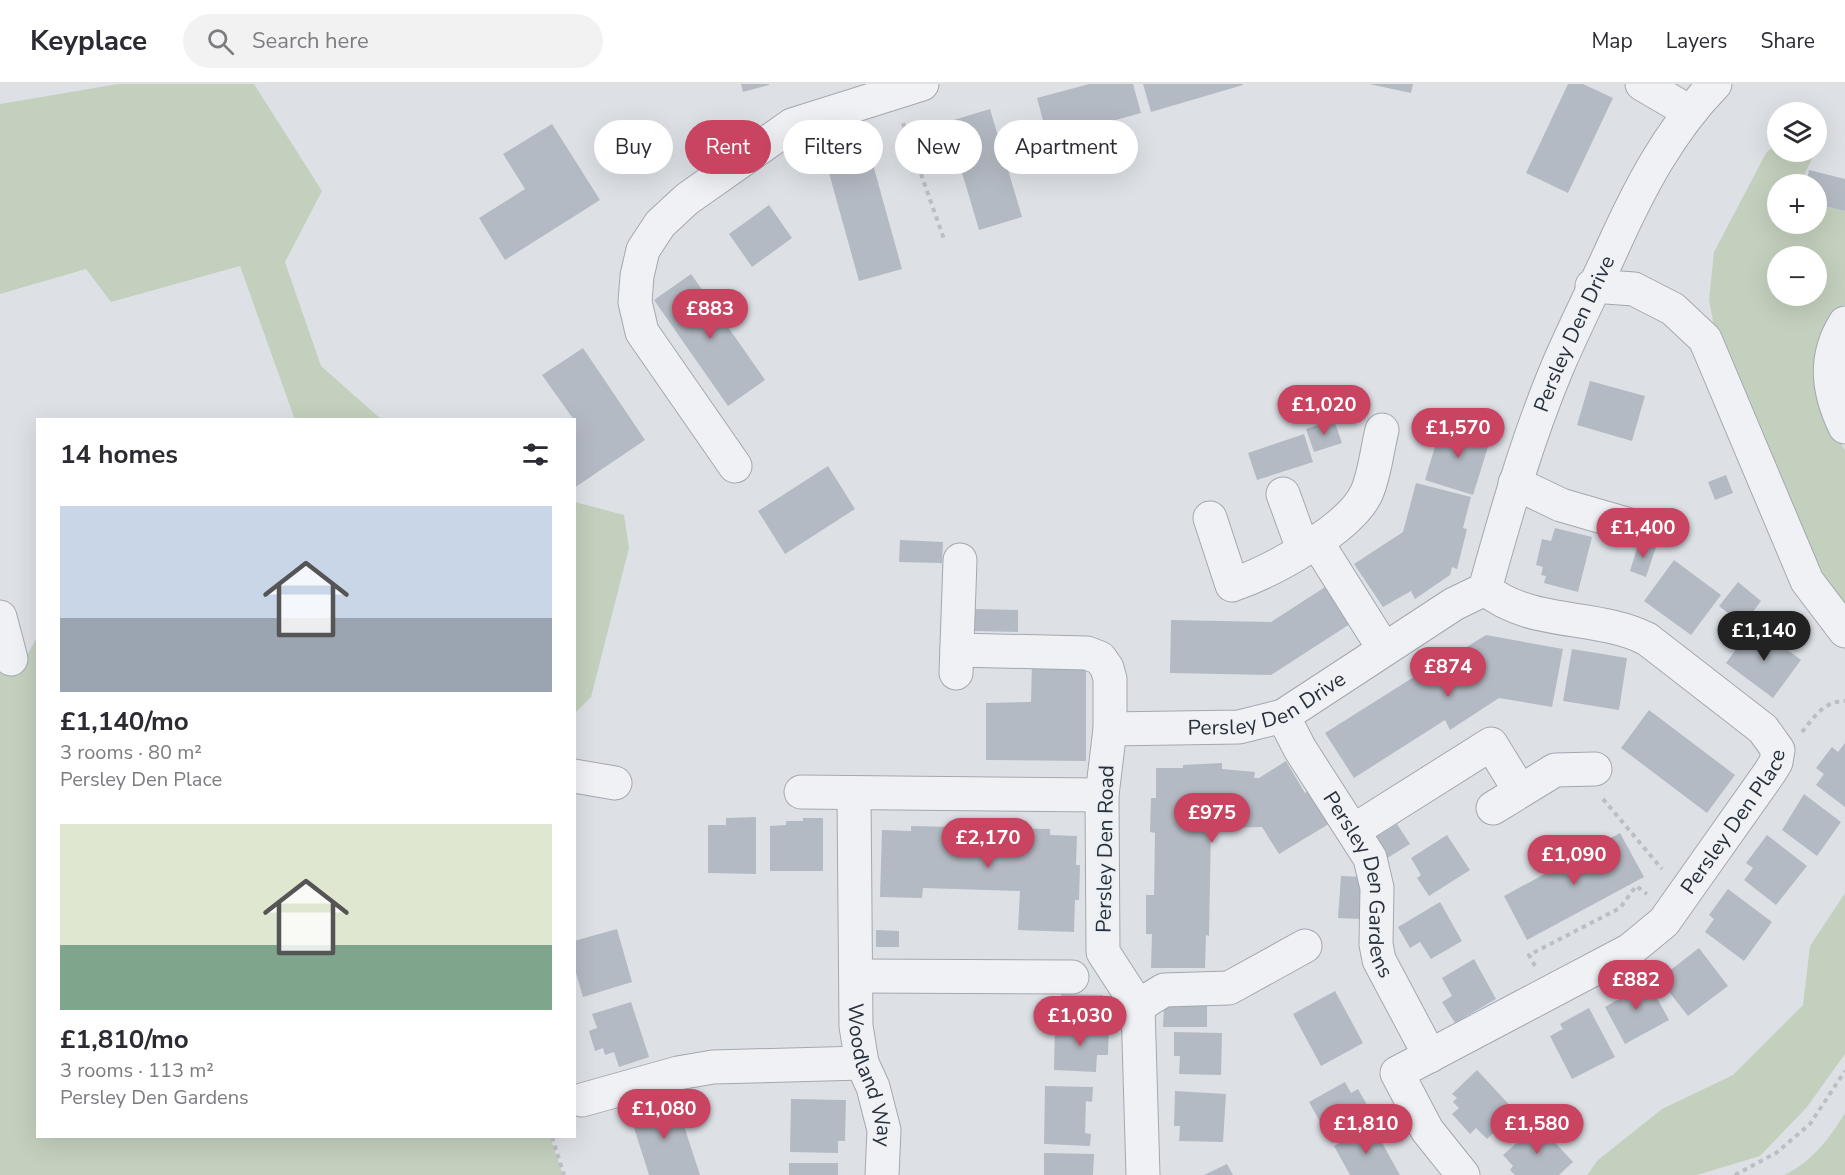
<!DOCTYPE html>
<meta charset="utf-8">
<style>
:root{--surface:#fff;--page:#f2f2f3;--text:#2b2b33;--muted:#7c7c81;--line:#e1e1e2;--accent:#c84460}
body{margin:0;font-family:"Nunito Sans",sans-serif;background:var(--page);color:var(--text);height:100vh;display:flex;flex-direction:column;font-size:22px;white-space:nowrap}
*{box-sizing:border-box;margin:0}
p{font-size:20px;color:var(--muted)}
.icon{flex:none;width:33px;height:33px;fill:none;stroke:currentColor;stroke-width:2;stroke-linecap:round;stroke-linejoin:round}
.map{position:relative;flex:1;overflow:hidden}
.side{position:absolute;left:36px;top:334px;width:540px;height:720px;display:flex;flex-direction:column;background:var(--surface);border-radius:0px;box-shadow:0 6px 24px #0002}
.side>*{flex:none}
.banner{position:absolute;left:594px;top:36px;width:570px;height:54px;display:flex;gap:12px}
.buttons{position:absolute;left:1767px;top:18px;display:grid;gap:12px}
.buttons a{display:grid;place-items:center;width:60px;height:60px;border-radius:50%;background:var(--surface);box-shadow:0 6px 24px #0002;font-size:30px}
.price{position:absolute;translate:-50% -51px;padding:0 14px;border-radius:21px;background:var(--accent);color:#fff;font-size:20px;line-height:39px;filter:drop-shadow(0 2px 3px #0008)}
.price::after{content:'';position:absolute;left:50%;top:36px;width:18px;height:14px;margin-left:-9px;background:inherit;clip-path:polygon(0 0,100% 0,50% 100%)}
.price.active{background:#222;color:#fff}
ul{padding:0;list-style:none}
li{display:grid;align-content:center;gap:12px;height:318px;padding:0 24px}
li span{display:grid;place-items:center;height:186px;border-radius:0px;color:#555}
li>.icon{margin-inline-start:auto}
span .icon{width:108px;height:108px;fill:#fffc;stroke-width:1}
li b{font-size:26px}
h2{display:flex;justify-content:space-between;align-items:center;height:72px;padding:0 24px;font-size:26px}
.pill{padding:0 21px;border-radius:27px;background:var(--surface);box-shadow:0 6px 24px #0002;font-size:21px;line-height:54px}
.pill.active{background:var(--accent);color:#fff}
header{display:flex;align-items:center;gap:36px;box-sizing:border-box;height:84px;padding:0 30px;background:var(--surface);border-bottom:2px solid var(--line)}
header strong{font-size:28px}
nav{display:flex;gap:33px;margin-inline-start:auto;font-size:21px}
.search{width:420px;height:54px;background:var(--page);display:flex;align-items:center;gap:15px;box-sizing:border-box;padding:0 21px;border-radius:33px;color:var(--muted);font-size:22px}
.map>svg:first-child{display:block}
</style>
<header>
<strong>Keyplace</strong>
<div class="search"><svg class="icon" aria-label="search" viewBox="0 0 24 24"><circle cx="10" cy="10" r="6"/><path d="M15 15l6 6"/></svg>Search here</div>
<nav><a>Map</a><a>Layers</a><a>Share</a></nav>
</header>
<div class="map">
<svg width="1845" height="1091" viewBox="0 0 1845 1091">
<rect width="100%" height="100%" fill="#dde1e6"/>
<path fill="#c4d0be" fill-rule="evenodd" d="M118,0H254L322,107L285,178L321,282L382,336H295L240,182L111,218L86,185L0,210V20Z
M1777,59L1778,68H1815L1800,100H1778V140H1816L1817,120L1845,127V220L1819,263L1824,334L1845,366V526L1814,488L1716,253L1709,216L1714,168L1766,69ZM1778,172H1816V212H1778Z
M575,418L624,431L629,464L591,613L575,629Z
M37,553L38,1053H550L563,1091H0V588L17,590Z
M1845,809V970L1807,1023L1760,1072L1697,1091H1587L1598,1076L1662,1025L1733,991L1803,921L1810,862Z
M1845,1029V1091H1784C1812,1078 1829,1055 1845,1029Z"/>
<path fill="#b4bac3" d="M741,0H769V1L743,8Z
M1089,0H1133L1141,29L1048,55L1037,14Z
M1143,0H1242L1243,1L1151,28Z
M1369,0H1413L1411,9Z
M1568,0H1583L1613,14L1568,109L1526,89Z
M990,25L1022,133L979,146L947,38Z
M552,40L600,116L505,176L479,134L525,105L503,70Z
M867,59L902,185L859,197L824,71Z
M1809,86L1845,95V127L1816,120V100H1806Z
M769,121L792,154L752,183L729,150Z
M691,190L765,296L728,322L654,216Z
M583,264L645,356L574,404V336L542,291Z
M1590,297L1645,312L1632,357L1577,341Z
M1334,336L1342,359L1314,368L1306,345Z
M1442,339L1491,353L1473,411L1425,396Z
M1304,350L1313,378L1257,396L1248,369Z
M828,382L855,425L785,470L758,427Z
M1726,391L1733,409L1715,416L1708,398Z
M1416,399L1471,413L1463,444L1467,445L1457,485L1452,483L1450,491L1415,515L1411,507L1383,523L1354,480L1403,448Z
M1555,444L1592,453L1578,508L1544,499L1546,492L1541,491L1543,483L1536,481L1542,455L1551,457Z
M900,456L943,458L942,479L899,478Z
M1639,458L1656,463L1646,493L1630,487Z
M1674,476L1721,511L1691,551L1644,517Z
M1738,498L1761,517L1743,541L1719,522Z
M1325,503L1350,540L1271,591L1170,589L1171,536L1271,538Z
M975,525L1018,526V548L975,547Z
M1754,541L1801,576L1773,614L1726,579Z
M1486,551L1563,565L1552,623L1499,614L1450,646L1445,636L1354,694L1325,649L1417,591L1423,601L1453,581L1449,574Z
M1572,565L1627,574L1619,626L1563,617Z
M1032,577H1086V677L986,676V619L1031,618Z
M1649,626L1735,691L1707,729L1621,664Z
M1845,659V723L1816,701L1824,690L1816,684L1832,663L1838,668Z
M1286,677L1305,709L1311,705L1332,738L1279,770L1262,743L1211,744L1209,852L1206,851L1205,884H1151L1152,850H1146V811H1154L1155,749L1150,748L1151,714H1156V684H1183V681L1222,679V685L1255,688L1254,694H1259Z
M1804,710L1841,738L1817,772L1782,746Z
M756,733V790L708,789V741H726V734Z
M803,734H823V787H770V742L786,741V737H803Z
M1397,740L1410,760L1384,776L1371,756Z
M911,742L951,743L950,748L1010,750V744L1050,745V751L1077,752L1076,781H1080L1079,816H1075L1074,848L1018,846L1020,807L923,804L922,814L880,813L882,746L911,747Z
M1620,749L1644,793L1527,856L1504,812Z
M1447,751L1470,786L1429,812L1417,794L1421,791L1411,774Z
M1767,751L1807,782L1776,821L1744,796L1753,784L1746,779Z
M1341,792L1362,793L1359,835L1338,834Z
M1728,805L1772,838L1744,877L1705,848L1714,835L1709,831Z
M1440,818L1462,857L1431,875L1420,858L1410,864L1398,843Z
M617,845L632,898L583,913L574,882V857Z
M876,846L899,847V863H876Z
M1699,864L1728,902L1688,932L1659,895Z
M1474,875L1496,915L1455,939L1442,918L1452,912L1442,894Z
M1645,892L1669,936L1625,960L1605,923L1619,915L1616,908Z
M1335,907L1363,959L1321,982L1293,930Z
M1061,910L1103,911V932L1060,931Z
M631,918L649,973L619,983L614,968L605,971L603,964L595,967L589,947L597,944L592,930Z
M1164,920L1207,921V943H1163Z
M1589,924L1615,973L1572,995L1550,952L1563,945L1560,940Z
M1055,941L1109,943L1108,971H1097L1096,988L1054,986Z
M1174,948L1222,949L1221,991L1179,990L1180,972H1174Z
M1477,986L1516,1028L1487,1055L1476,1044L1470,1050L1452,1030L1459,1024L1453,1018L1457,1014L1452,1010Z
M1345,998L1351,1009L1358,1005L1375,1035L1332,1059L1309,1018Z
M1045,1002L1093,1003L1092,1018L1086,1017L1085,1049L1091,1050L1090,1062L1044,1060Z
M1175,1007L1226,1010L1223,1058L1179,1057L1180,1042H1174Z
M675,1014L700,1091H649L629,1028Z
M791,1015L846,1016L845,1057H838V1069L790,1068Z
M1538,1040L1573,1078L1559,1091H1515L1510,1086L1513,1082L1503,1071Z
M1373,1041L1386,1066L1400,1091H1350L1334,1062Z
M1044,1069L1094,1070L1093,1091H1044Z
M789,1079H838V1091H789Z
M1227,1080L1233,1091H1204Z"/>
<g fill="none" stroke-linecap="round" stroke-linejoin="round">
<g stroke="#a3a8b0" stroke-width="35">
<g id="minor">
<path d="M1642,0L1688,27"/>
<path d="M1592,202L1634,205L1673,225L1705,255L1807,497L1845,547"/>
<path d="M1845,239C1823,274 1828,308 1845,343"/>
<path d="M735,382L642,248L635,218L637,192L643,166L660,140L687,115L792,41L922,0"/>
<path d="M1515,399L1561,421L1630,441"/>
<path d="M1283,410L1303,465"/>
<path d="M1210,434L1232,501C1270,488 1351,445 1367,408C1375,389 1377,366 1382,346"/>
<path d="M1316,457L1384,565"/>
<path d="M0,533L11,575"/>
<path d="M957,566L1087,569L1100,574L1107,584L1110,595V645L1102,711L1103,868L1138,922L1143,1091"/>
<path d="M956,589L960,476"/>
<path id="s1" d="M1283,632L1300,665L1370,774L1377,804L1376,860L1379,876L1430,972"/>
<path id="s2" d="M1110,645L1239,643L1283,632L1454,520L1485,505C1506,430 1527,356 1557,284C1574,244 1594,205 1612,165C1639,105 1669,47 1715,0"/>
<path d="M574,692L615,699"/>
<path d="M801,708L1102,711"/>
<path id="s3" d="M854,711L856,942L862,979L873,1003L884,1046L882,1091"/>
<path d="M1493,724L1555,686L1595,685"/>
<path d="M1353,747L1491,660L1520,707"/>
<path d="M856,892L1072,893"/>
<path d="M1138,922L1164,906L1229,904L1305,862"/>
<path d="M582,1016L678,989L713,983L862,979"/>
<path id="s4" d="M1463,1091L1427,1046L1397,989L1630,866L1664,838L1770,688L1776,678L1778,666L1763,645L1647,555C1595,529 1532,543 1485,505"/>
</g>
</g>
<path stroke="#bbbfc5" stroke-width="4" stroke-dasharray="4.5 4.5" stroke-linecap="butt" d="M903,39L945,158
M1802,648C1814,633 1824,617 1845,617
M1603,715L1662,785
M1535,882L1529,871L1620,824L1636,802L1647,810
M552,1053L564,1091
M1735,1091L1776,1069L1810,1040L1845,987"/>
<use href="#minor" stroke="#eff1f5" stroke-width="33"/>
</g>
<g text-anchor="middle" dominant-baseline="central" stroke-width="4.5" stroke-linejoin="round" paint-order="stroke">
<g font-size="21" fill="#27303c" stroke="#ecf0f4">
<text stroke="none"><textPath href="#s2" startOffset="684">Persley Den Drive</textPath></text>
<text stroke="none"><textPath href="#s2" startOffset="162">Persley Den Drive</textPath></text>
<text stroke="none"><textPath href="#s4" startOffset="552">Persley Den Place</textPath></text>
<text transform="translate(1105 765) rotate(-89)">Persley Den Road</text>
<text stroke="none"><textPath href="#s1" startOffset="189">Persley Den Gardens</textPath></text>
<text stroke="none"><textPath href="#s3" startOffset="282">Woodland Way</textPath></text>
</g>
</g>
</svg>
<div class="buttons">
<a><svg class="icon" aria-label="layers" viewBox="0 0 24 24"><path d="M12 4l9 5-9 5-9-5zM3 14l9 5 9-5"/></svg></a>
<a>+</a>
<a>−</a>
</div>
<b class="price" style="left:710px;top:256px">£883</b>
<b class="price" style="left:1324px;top:352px">£1,020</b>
<b class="price" style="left:1458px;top:375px">£1,570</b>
<b class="price" style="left:1643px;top:475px">£1,400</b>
<b class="price active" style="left:1764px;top:578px">£1,140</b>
<b class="price" style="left:1448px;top:614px">£874</b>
<b class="price" style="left:1212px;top:760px">£975</b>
<b class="price" style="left:988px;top:785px">£2,170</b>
<b class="price" style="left:1574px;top:802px">£1,090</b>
<b class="price" style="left:1636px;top:927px">£882</b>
<b class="price" style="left:1080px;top:963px">£1,030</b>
<b class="price" style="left:664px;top:1056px">£1,080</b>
<b class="price" style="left:1366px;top:1071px">£1,810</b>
<b class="price" style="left:1537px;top:1071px">£1,580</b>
<div class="banner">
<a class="pill">Buy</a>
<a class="pill active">Rent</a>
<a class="pill">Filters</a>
<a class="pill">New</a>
<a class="pill">Apartment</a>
</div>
<section class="side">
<h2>14 homes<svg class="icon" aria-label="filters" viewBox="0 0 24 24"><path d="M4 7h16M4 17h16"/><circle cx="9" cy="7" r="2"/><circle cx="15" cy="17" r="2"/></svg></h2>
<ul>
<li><span style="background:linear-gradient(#c9d6e8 60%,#9aa5b1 0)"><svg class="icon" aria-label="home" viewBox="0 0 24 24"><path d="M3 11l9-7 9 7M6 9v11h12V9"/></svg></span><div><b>£1,140/mo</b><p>3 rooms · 80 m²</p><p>Persley Den Place</p></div></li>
<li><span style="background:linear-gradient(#dfe7d0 65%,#7fa58c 0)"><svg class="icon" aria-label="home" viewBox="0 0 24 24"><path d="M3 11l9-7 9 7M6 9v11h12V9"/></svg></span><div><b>£1,810/mo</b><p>3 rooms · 113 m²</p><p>Persley Den Gardens</p></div></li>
</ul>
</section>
</div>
